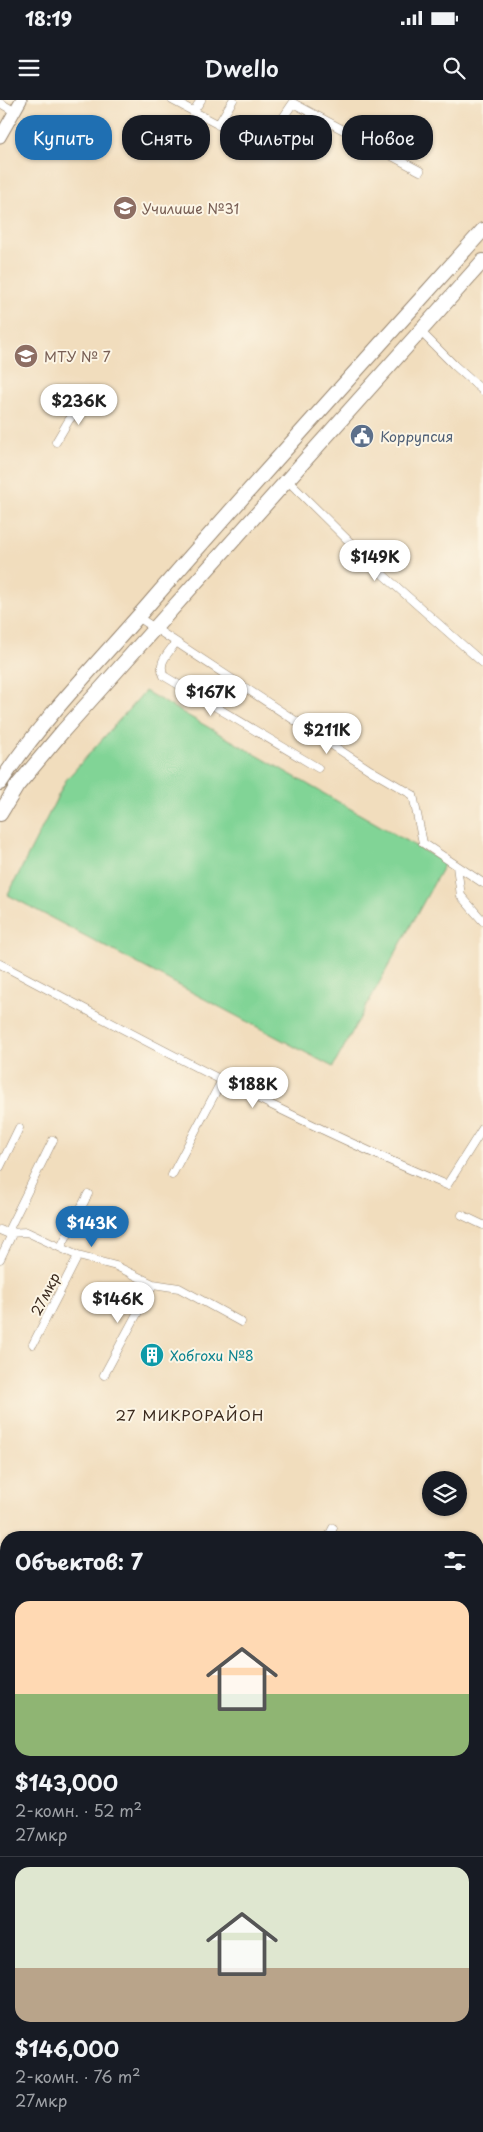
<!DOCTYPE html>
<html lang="ru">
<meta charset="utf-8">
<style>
:root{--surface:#171b24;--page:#20242c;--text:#f1f3f6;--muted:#9ea1a6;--line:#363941;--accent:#1f6fb2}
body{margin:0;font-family:"Playpen Sans",sans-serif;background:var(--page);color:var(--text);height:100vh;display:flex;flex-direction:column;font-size:19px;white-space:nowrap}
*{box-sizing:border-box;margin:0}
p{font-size:16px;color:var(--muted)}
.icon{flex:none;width:28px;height:28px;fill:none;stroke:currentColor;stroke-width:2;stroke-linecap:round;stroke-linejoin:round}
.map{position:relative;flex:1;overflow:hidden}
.sheet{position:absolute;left:0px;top:1431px;width:484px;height:601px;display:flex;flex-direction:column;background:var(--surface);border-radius:20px 20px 0 0;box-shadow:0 1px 4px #0004}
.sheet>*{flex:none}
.top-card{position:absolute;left:15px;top:15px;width:454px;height:45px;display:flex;gap:10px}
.controls{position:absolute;left:422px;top:1371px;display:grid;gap:10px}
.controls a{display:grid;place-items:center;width:45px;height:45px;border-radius:50%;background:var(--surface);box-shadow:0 1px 4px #0004;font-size:25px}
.price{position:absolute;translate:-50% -42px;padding:0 11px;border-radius:18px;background:#fff;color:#222;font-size:16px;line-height:32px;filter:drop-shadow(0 1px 2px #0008)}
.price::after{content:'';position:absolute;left:50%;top:30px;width:15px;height:11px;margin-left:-8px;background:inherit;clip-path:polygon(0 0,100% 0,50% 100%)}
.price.current{background:var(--accent);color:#fff}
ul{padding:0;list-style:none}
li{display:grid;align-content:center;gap:10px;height:265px;padding:0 15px}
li+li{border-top:1px solid var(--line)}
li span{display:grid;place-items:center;height:155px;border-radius:15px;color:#555}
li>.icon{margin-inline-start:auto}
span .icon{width:90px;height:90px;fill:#fffc;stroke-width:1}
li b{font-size:21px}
h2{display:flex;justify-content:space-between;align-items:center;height:60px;padding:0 15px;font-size:21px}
.chip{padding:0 18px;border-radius:20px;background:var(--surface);box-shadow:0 1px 4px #0004;font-size:18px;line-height:45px}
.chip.current{background:var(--accent);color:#fff}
.status{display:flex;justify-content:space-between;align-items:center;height:35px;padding:0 25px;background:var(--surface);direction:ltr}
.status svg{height:14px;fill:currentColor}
header{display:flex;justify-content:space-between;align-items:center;height:65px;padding:0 15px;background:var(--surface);font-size:22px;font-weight:600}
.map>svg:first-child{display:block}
</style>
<div class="status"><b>18:19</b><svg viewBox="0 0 49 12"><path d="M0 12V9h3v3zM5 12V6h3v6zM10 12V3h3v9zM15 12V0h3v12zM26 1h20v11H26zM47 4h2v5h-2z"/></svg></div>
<header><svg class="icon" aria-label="menu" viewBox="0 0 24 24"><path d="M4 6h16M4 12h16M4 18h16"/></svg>Dwello<svg class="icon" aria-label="search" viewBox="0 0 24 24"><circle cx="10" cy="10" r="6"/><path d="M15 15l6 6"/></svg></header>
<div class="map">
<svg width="483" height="2032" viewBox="0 0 483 2032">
<rect width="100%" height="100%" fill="#fcf5e5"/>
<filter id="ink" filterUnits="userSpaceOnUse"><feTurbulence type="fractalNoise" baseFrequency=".02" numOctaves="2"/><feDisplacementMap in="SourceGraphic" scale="10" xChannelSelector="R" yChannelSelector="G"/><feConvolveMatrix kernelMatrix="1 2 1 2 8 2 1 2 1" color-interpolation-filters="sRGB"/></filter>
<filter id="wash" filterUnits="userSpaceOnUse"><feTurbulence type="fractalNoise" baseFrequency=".0096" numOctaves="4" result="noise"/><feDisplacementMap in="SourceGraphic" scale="20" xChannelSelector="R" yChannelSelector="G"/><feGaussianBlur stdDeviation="1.12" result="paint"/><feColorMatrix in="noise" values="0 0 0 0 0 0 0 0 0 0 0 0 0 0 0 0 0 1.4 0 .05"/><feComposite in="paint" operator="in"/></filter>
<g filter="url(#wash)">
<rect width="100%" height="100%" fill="#f1ddbd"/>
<path fill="#81d496" stroke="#5e7f5a" d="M145,591L445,763L333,967L8,795L66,680Z"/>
</g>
<g filter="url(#ink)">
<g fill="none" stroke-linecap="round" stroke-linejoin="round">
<g stroke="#96846e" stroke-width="9">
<path id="street" d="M172,0L255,44L270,37L293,3L420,71
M0,3L14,11
M193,12L201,0
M218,25L233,0
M420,231L454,265L483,291
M56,342L69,320L86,300
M287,380L380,472L483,563
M138,517L370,670L413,695L423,743L483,783
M176,542C168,554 157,562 164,576L318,668
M457,766L461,796L483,821
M0,864C147,942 293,1021 447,1085L483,1028
M0,1067L19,1028
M172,1075L222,980
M462,1115L483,1125
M0,1130L7,1133L27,1132L78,1156L116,1166L153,1184L179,1188L241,1222
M7,1133L53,1040
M61,1147L88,1094
M0,1159L13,1132
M33,1244L78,1156
M104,1275L153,1184
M328,1438L333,1428
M478,1657L483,1660
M0,1666L6,1655
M0,1761L6,1764
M0,1880L6,1869
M0,1922L6,1927
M0,1977L6,1982
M57,2026L64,2032
M112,2026L110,2028L115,2032
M72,2032L77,2026
M341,2032L344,2026"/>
</g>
<g stroke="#96846e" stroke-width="13">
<path id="secondary" d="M0,37L21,0
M0,1530L6,1534
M0,1549L6,1552
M478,1797L483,1801"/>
</g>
<g stroke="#96846e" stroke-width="16">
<path id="highway" d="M0,683C44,616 103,558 155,497C263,373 373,252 483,130
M0,714L17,686L63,631L483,161"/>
</g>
<use href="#street" stroke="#fff" stroke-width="8"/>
<use href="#secondary" stroke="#fff" stroke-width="11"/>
<use href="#highway" stroke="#fff" stroke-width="14"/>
</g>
</g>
<defs>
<g id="university-disc" transform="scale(1.25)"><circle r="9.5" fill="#8d6e63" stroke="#fcf5e5"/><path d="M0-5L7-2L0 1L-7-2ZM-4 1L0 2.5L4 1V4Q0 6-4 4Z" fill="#fff"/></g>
<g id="civic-disc" transform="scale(1.25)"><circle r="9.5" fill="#5c6f8a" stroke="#fcf5e5"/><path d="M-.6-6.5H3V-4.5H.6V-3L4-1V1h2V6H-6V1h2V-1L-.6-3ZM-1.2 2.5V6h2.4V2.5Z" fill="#fff"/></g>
<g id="building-disc" transform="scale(1.25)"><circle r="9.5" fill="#0f9aa8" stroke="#fcf5e5"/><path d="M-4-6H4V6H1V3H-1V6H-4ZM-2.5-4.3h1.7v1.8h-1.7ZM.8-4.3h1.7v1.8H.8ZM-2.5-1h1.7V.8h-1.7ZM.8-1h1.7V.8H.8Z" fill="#fff"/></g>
</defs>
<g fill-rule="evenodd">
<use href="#university-disc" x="125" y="108"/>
<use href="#university-disc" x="26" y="256"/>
<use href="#civic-disc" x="362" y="336"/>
<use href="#building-disc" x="152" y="1255"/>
</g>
<g text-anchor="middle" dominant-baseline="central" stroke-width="4" stroke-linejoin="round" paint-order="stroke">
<g font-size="14" fill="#785e54" stroke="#fcf5e5" text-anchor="start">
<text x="142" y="108">Училише №31</text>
<text x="44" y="256">МТУ № 7</text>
</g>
<g font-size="14" fill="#4e5e75" stroke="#fcf5e5" text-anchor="start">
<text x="380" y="336">Коррупсия</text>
</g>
<g font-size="14" fill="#3b2a1e" stroke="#fcf5e5">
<text transform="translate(45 1194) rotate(-63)">27мкр</text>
</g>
<g font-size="14" fill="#0d838f" stroke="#fcf5e5" text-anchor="start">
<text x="170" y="1255">Хобгохи №8</text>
</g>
<g font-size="15" letter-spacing="1" fill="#3b2a1e" stroke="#fcf5e5">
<text x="190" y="1314">27 МИКРОРАЙОН</text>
</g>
</g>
</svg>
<div class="controls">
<a><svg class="icon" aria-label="layers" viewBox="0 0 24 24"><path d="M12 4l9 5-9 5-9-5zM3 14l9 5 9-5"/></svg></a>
</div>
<b class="price" style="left:79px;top:326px">$236K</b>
<b class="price" style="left:375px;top:482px">$149K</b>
<b class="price" style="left:211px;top:617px">$167K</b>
<b class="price" style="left:327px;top:655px">$211K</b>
<b class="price" style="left:253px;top:1009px">$188K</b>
<b class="price current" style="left:92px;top:1148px">$143K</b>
<b class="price" style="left:118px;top:1224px">$146K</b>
<div class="top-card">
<a class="chip current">Купить</a>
<a class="chip">Снять</a>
<a class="chip">Фильтры</a>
<a class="chip">Новое</a>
</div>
<section class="sheet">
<h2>Объектов: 7<svg class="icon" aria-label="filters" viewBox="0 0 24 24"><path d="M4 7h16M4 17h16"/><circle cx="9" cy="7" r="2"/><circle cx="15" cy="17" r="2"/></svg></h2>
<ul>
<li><span style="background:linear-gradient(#ffd9b3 60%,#8fb573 0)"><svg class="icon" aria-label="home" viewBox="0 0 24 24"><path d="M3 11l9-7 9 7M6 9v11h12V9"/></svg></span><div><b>$143,000</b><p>2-комн. · 52 m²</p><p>27мкр</p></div></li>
<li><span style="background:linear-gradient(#dfe7d0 65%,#b9a48a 0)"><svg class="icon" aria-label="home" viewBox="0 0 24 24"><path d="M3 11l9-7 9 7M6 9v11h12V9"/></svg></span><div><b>$146,000</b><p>2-комн. · 76 m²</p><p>27мкр</p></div></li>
</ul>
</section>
</div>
